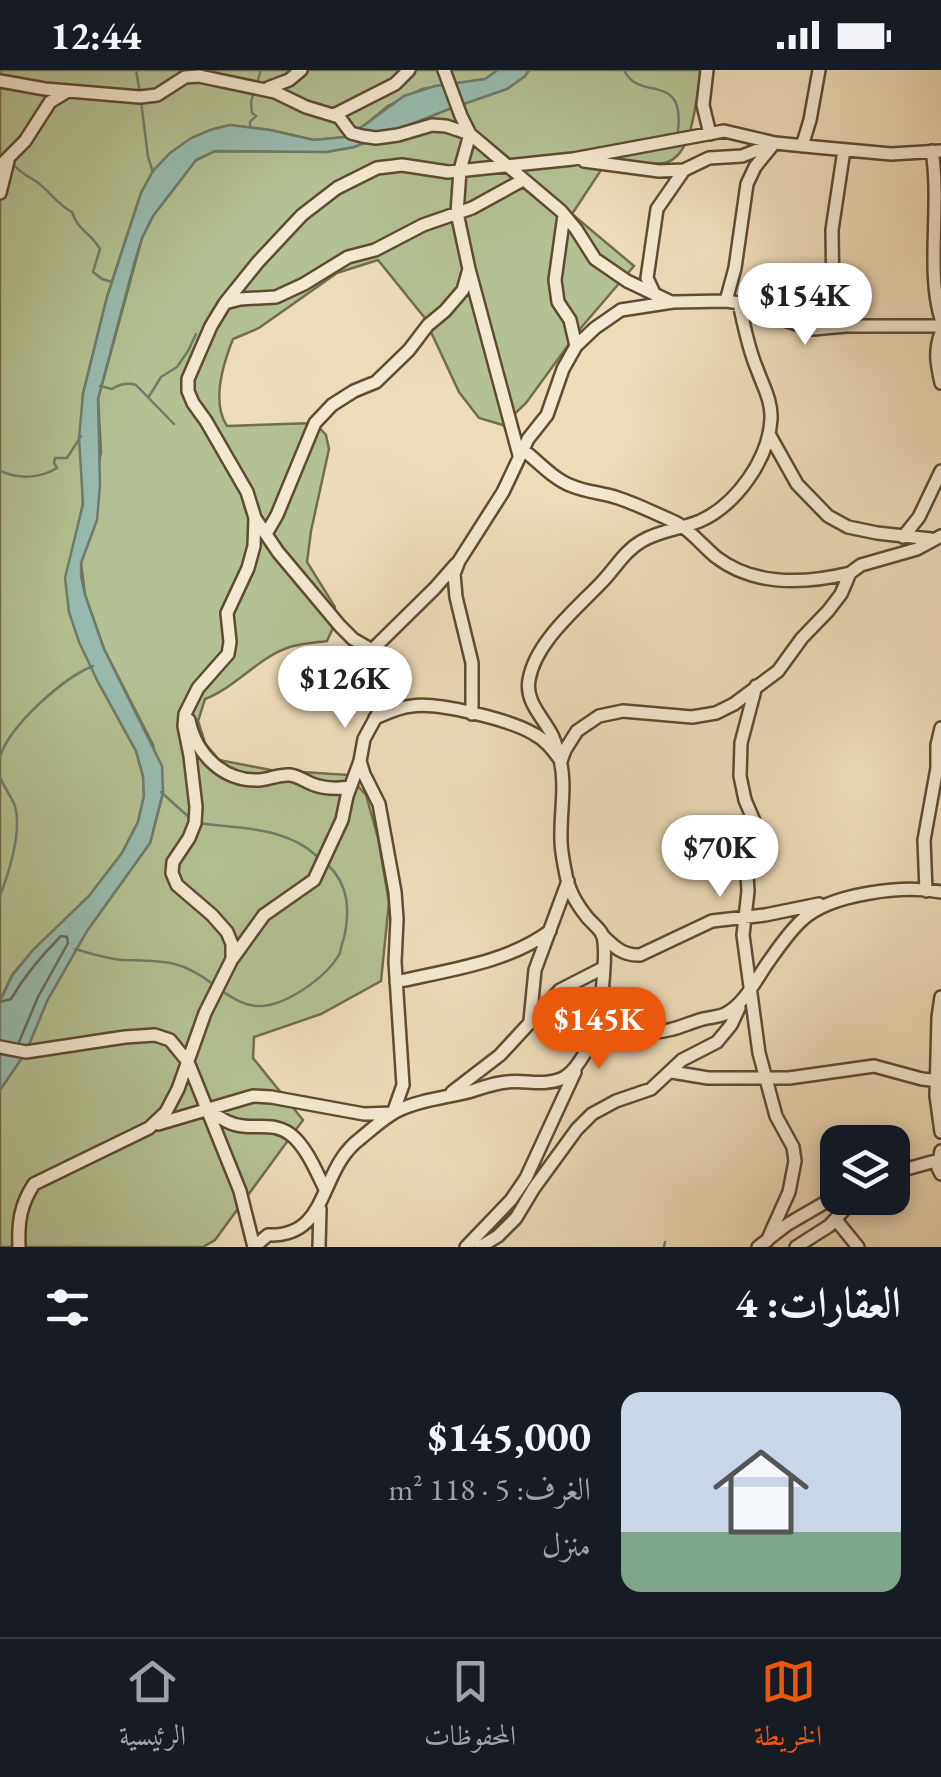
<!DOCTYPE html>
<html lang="ar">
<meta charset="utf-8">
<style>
:root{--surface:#171b24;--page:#20242c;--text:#f1f3f6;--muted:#9ea1a6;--line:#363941;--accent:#ea580c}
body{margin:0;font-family:"EB Garamond",Amiri,serif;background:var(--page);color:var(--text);direction:rtl;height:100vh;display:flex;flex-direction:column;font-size:38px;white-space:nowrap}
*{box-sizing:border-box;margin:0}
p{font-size:32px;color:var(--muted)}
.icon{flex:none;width:55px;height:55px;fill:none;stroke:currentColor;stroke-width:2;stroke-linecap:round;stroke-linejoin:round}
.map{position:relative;height:1177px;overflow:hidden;direction:ltr}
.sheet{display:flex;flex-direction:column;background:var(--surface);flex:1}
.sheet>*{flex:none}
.buttons{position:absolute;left:820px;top:1055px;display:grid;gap:20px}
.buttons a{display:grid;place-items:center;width:90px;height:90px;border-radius:20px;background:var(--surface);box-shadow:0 5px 15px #0003;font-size:50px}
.price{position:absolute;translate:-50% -85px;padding:0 22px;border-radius:35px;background:#fff;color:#222;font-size:32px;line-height:65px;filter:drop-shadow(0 2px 5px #0008)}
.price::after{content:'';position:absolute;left:50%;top:60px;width:30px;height:22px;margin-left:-15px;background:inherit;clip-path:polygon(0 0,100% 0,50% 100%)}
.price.active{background:var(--accent);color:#fff}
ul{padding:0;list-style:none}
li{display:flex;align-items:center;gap:30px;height:250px;padding:0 40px}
li span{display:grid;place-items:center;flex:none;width:280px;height:200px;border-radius:20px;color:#555}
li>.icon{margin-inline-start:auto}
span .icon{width:120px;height:120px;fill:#fffc;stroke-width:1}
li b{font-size:42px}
h2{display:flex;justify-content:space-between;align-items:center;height:120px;padding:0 40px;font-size:42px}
.status{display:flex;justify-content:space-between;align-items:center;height:70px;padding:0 50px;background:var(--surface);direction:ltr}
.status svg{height:28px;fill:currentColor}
.tab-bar{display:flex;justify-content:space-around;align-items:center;height:140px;border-top:2px solid var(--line);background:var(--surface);font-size:28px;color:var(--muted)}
.tab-bar a{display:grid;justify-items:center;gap:5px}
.tab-bar .active{color:var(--accent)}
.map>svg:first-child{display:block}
</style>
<div class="status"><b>12:44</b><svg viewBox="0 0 49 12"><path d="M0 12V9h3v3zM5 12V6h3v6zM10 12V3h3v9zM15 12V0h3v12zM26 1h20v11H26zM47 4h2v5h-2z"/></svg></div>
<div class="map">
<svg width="941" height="1177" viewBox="0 0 941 1177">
<rect width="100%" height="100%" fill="#eddcb8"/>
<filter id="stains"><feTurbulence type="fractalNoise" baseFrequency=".002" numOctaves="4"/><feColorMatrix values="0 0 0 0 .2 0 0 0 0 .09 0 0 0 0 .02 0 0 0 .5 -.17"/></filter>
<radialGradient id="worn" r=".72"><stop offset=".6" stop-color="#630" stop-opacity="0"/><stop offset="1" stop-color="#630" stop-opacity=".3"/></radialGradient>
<path fill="#b4c192" stroke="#726e4c" stroke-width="2.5" d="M0,0H498L486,9L422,19L388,36L366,54L345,67L314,70L270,60L230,55L210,60L153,101L141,123L107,227L83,324V433L78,458L69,542L97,610L136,681L143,706L144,726L138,752L122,783L89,826L33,880L12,905L0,931Z
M529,0H702C695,26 695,87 664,93C647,96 624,91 607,91L572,144L634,196L580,259L526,333L503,355L479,348L459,322L424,247L378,190L337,203L259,258L233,269C223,294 211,332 227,356L315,353L326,365L329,379L311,461L307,492L335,537L332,560L327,571C314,573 299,573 287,578C257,589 236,617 205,629L198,651L205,673L219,690L271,700L348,705L366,725L378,768L389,832L381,911L321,944L254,967L253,988L303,1050L215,1170L203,1177H0V1020L26,982L47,931L87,861L150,773L163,723L153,675L104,579L85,525L81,493L101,382L98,329L142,168L153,146L196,90L215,81L326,82L354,77L449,39L507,19L525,6Z"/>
<path fill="#99bcb0" stroke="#6f7c6c" stroke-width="2.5" d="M498,0H529L525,6L507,19L449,39L354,77L326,82L215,81L196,90L153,146L142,168L134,194L98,329L100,415L97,450L81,493V506L85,525L104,579L162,696L163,722L150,773L87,861L47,931L26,982L0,1020V931L12,906L33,880L89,826L122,783L138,752L144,726L143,706L136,681L97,610L79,572L69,542L65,508L83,434L79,368L83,324L107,227L141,123L153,101L170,83L191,68L210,60L230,55L270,60L314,70L345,67L366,54L404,26L435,16L485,9Z"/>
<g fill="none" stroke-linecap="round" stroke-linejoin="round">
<path stroke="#646c5b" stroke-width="2.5" d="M0,932L11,929C25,905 41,886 61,866L67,867L68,873L38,927L19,972"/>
<path stroke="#6f7c6c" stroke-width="2.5" d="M136,0L140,23
M624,0C639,33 685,0 678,61
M257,13L261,0
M141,31L148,87L153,102
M250,57V52L256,46L252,43L251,32L254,21
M15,96C22,104 28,106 37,112C50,121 57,135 72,142C78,161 91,163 100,179L93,202L102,209L112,212
M100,316L112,319C120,314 127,312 136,315L174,354
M148,328L161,307L177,297L188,281L196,264
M0,401C18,409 39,409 57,398L54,393L55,388H67L81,366
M0,687C9,656 64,607 93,596
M0,707C4,717 11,726 15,736C22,761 9,802 0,826
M161,722L192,750
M199,753C240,759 285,756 318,787
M75,879C90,883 107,889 123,890C163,891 181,889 214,915
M220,920C232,927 242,935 256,936C284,938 327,907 340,883C340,881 343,870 344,868C350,841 349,815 328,795
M664,1177L665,1172"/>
<g stroke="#5e4c32" stroke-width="16">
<path id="minor" d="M444,0L461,46L470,64L561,141L576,159L595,189L627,211L669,231
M707,0L703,35L710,64
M0,11L45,19L140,27L157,25L185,7L199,6L275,22L306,37L339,47L351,63L362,66L376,68L398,65L432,55L446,56L470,64
M268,18L289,10L301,0
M334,45L395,14L409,0
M470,64L460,100L457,143L469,199L519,385
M802,76L810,50L819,0
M932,81C941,136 926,200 941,249
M584,91L659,101L684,100
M0,96L25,71L50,32L68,21
M0,123L8,91
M564,145L555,210L558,232L570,250L576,276
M654,223L647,208L657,139L684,100L709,88L742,86L775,73
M726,231L735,198L747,114L755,97L772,76
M225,233L240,229L276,227L304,214L348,187L375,180L423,155L472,138L523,110
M819,258L833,235L832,160L844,80
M941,263C934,281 937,295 941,313
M769,364L797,414L828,446L848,457L877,463L931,469
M522,379C538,391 554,410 572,416C586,422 603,423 618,428C637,434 656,444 675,452C687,457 704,477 716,487C755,517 805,514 850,503
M266,464L277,445L315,353L332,335L354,321L376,312L409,280L428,255L445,241L463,220L469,199
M903,467L919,447L941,401
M372,580L435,518L456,494
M756,616L741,673L740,706L745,730L754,751V774L747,805L748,821L743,865L759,983L776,1046L793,1077L795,1091L789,1122L767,1171
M472,644V593L456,527L454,504L459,491L503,422L528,369L547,345L563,299L576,276L595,258L621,240L673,232L726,231L754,235L781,249L813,259L846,256H941
M375,648C387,643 399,637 412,636C438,632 511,650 534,664C546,670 553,680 561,691L565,680L577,661L599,646L623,641L692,647L716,643L734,634L778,601L802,568L828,541L841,524L850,503L861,495L917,479L941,466
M189,650C196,684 223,712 260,710C270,709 280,704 290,705C298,706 305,711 312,714C325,719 337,719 350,717
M926,821L924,770L937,698V675L941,658
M602,865C613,876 623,886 640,885L712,851L765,845L819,834
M233,888L264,845L314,810L342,750L347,726L360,691L364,669L388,625L392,607L388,594L372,580L353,569L340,556L278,482L255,448
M396,912C448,900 507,893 550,861
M941,927L938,947L936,1026L941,1062
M530,951L535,900L568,811
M595,970C599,952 609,879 602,864C599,858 591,852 587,847C575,832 568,819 565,800C563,790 561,780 561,770C560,743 567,712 559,686C557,679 555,671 552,665C543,647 525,632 529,610C535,573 575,540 600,514C615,499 624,481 642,471C661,460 681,459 700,451C736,435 769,389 771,349C772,331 763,316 757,299C748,278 744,255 739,233
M0,977L26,982L125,967L155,965L170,970L188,992L240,1121L254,1177
M672,1002L708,1008H789L874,996L922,1009L941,1011
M452,1022L500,985L560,920L603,898
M206,1039C218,1046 229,1055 243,1056C260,1058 275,1053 290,1064C306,1076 316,1101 325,1119
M158,1054L253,1026L271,1027L364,1044L393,1043L403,1015L395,892L397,849L395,822L379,734L364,704L360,691
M941,1081L938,1098L941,1104
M892,1103L939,1090
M836,1150L858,1177
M19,1177C18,1153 20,1135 34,1114L149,1058L166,1042L178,1019L205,943L232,889V874L227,862L212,845L177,815L172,803L173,792L189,768L195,753L196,737L190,686L184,656L185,644L198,618L228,584L230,572L227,543L248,498L254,476L255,448L247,422L206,351L193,333L188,321V309L211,256L225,233L258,192L302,145L337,118L377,98L402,95L448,102L573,89L724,61L775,73L815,77L891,84L941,81
M254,1177L268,1165C331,1167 317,1100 361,1068C372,1059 385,1047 397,1041C417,1031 442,1028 464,1023C476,1020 488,1015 500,1013C520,1008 541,1017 561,1009C584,999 588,961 614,958C626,957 640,962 652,962C672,962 685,954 703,949C711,947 718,947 725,944C745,934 756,909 769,891C779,877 789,862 802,850C831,823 904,815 941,822
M319,1177L320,1139
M466,1177L511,1130L526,1108L575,1002
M480,1177L498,1166L516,1148L534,1118L577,1059L592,1044L616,1031L651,1019L682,990L717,972L731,955L739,938
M758,1177L788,1154L838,1125
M796,1177L829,1156L855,1128"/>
</g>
<use href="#minor" stroke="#f3e8d1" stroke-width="11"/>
</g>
<rect width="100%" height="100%" filter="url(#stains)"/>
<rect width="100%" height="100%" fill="url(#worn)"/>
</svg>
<div class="buttons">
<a><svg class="icon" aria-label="layers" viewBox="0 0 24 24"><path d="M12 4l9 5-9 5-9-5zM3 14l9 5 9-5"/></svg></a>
</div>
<b class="price" style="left:805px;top:278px">$154K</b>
<b class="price" style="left:345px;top:661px">$126K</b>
<b class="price" style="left:720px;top:830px">$70K</b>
<b class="price active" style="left:599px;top:1002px">$145K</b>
</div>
<section class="sheet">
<h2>العقارات: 4<svg class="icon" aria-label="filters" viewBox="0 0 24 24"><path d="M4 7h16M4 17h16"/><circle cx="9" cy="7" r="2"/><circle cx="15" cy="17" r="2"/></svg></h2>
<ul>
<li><span style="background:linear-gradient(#c9d6e8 70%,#7fa58c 0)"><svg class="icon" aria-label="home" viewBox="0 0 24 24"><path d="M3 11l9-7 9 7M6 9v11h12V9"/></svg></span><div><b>$145,000</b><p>الغرف: 5 · 118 m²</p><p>منزل</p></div></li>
</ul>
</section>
<nav class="tab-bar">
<a class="active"><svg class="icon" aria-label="map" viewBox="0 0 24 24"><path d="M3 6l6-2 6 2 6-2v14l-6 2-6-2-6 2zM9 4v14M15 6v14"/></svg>الخريطة</a>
<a><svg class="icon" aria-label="saved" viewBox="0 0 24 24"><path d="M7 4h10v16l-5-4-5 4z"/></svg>المحفوظات</a>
<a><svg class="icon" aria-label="home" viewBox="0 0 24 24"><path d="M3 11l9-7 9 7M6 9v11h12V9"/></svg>الرئيسية</a>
</nav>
